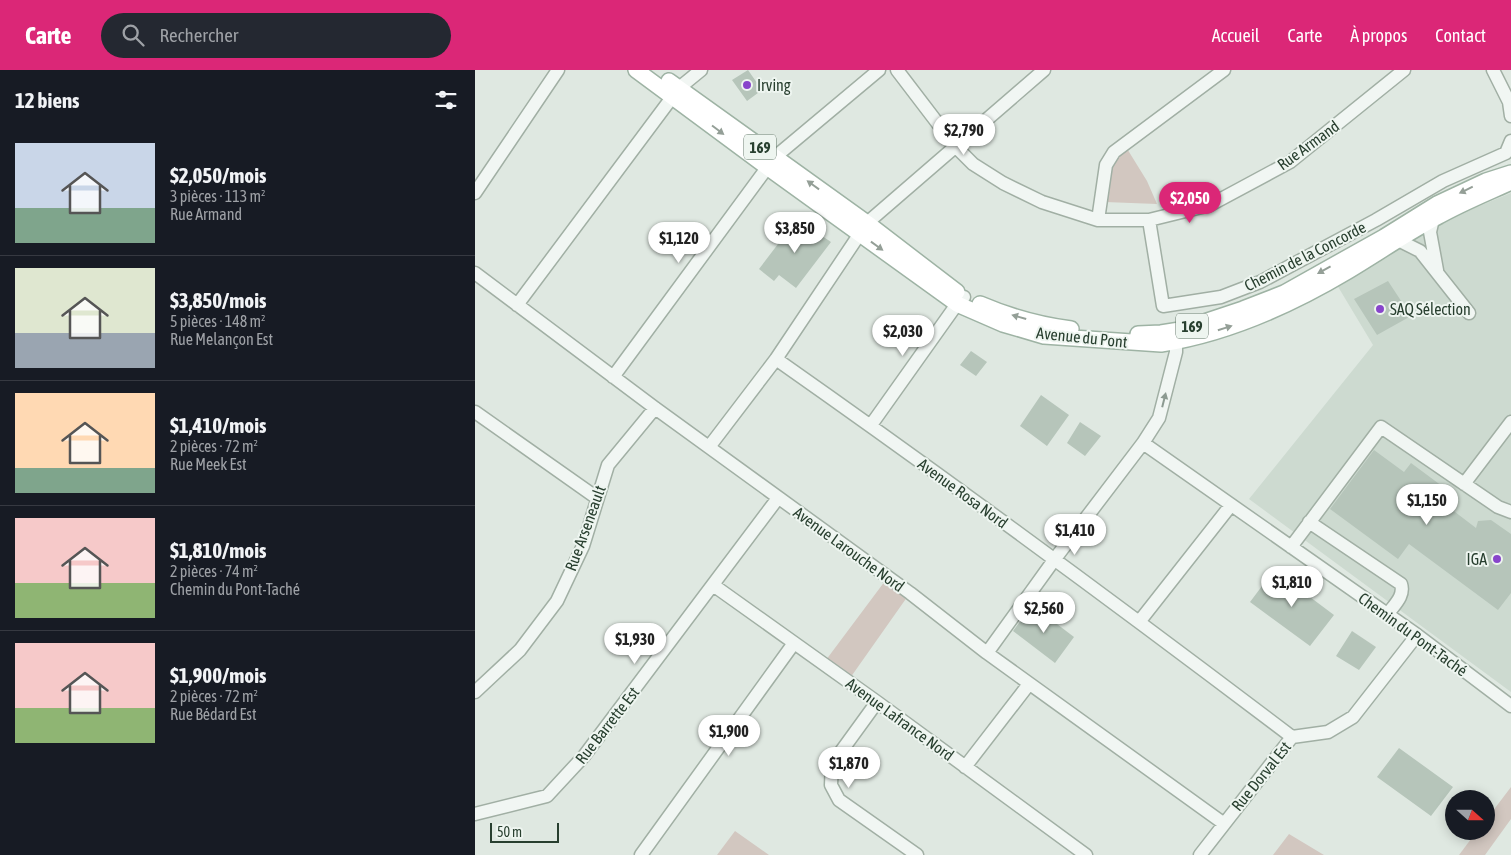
<!DOCTYPE html>
<html lang="fr">
<meta charset="utf-8">
<style>
:root{--surface:#171b24;--page:#242831;--text:#f1f3f6;--muted:#9ea1a6;--line:#363941;--accent:#db2777}
body{margin:0;font-family:"Asap Condensed",sans-serif;background:var(--page);color:var(--text);height:100vh;display:flex;flex-direction:column;font-size:19px;white-space:nowrap}
*{box-sizing:border-box;margin:0}
p{font-size:16px;color:var(--muted)}
.icon{flex:none;width:28px;height:28px;fill:none;stroke:currentColor;stroke-width:2;stroke-linecap:round;stroke-linejoin:round}
.map{position:relative;flex:1;overflow:hidden}
.drawer{display:flex;flex-direction:column;background:var(--surface);width:475px}
.drawer>*{flex:none}
.needle{width:32px;rotate:111deg}
.fabs{position:absolute;left:970px;top:720px;display:grid;gap:10px}
.fabs a{display:grid;place-items:center;width:50px;height:50px;border-radius:50%;background:var(--surface);box-shadow:0 2px 12px #0003;font-size:25px}
.scale{position:absolute;left:15px;bottom:12px;width:69px;box-sizing:border-box;padding-left:5px;border:2px solid #283f2f;border-top:0;font-size:14px;line-height:18px;white-space:nowrap;color:#283f2f;-webkit-text-stroke:4px #eef5f0;paint-order:stroke}
.price{position:absolute;translate:-50% -42px;padding:0 11px;border-radius:18px;background:#fff;color:#222;font-size:16px;line-height:32px;filter:drop-shadow(0 1px 2px #0008)}
.price::after{content:'';position:absolute;left:50%;top:30px;width:15px;height:11px;margin-left:-8px;background:inherit;clip-path:polygon(0 0,100% 0,50% 100%)}
.price.current{background:var(--accent);color:#fff}
ul{padding:0;list-style:none}
li{display:flex;align-items:center;gap:15px;height:125px;padding:0 15px}
li+li{border-top:1px solid var(--line)}
li span{display:grid;place-items:center;flex:none;width:140px;height:100px;border-radius:0px;color:#555}
li>.icon{margin-inline-start:auto}
span .icon{width:60px;height:60px;fill:#fffc;stroke-width:1}
li b{font-size:21px}
h2{display:flex;justify-content:space-between;align-items:center;height:60px;padding:0 15px;font-size:21px}
header{display:flex;align-items:center;gap:30px;box-sizing:border-box;height:70px;padding:0 25px;background:var(--accent);color:#fff}
header strong{font-size:24px}
nav{display:flex;gap:28px;margin-inline-start:auto;font-size:18px}
.search{width:350px;height:45px;background:var(--page);display:flex;align-items:center;gap:12px;box-sizing:border-box;padding:0 18px;border-radius:28px;color:var(--muted);font-size:19px}
main{display:flex;flex:1;min-height:0}
.map>svg:first-child{display:block}
</style>
<header>
<strong>Carte</strong>
<div class="search"><svg class="icon" aria-label="search" viewBox="0 0 24 24"><circle cx="10" cy="10" r="6"/><path d="M15 15l6 6"/></svg>Rechercher</div>
<nav><a>Accueil</a><a>Carte</a><a>À propos</a><a>Contact</a></nav>
</header>
<main>
<section class="drawer">
<h2>12 biens<svg class="icon" aria-label="filters" viewBox="0 0 24 24"><path d="M4 7h16M4 17h16"/><circle cx="9" cy="7" r="2"/><circle cx="15" cy="17" r="2"/></svg></h2>
<ul>
<li><span style="background:linear-gradient(#c9d6e8 65%,#7fa58c 0)"><svg class="icon" aria-label="home" viewBox="0 0 24 24"><path d="M3 11l9-7 9 7M6 9v11h12V9"/></svg></span><div><b>$2,050/mois</b><p>3 pièces · 113 m²</p><p>Rue Armand</p></div></li>
<li><span style="background:linear-gradient(#dfe7d0 65%,#9aa5b1 0)"><svg class="icon" aria-label="home" viewBox="0 0 24 24"><path d="M3 11l9-7 9 7M6 9v11h12V9"/></svg></span><div><b>$3,850/mois</b><p>5 pièces · 148 m²</p><p>Rue Melançon Est</p></div></li>
<li><span style="background:linear-gradient(#ffd9b3 75%,#7fa58c 0)"><svg class="icon" aria-label="home" viewBox="0 0 24 24"><path d="M3 11l9-7 9 7M6 9v11h12V9"/></svg></span><div><b>$1,410/mois</b><p>2 pièces · 72 m²</p><p>Rue Meek Est</p></div></li>
<li><span style="background:linear-gradient(#f6c9c9 65%,#8fb573 0)"><svg class="icon" aria-label="home" viewBox="0 0 24 24"><path d="M3 11l9-7 9 7M6 9v11h12V9"/></svg></span><div><b>$1,810/mois</b><p>2 pièces · 74 m²</p><p>Chemin du Pont-Taché</p></div></li>
<li><span style="background:linear-gradient(#f6c9c9 65%,#8fb573 0)"><svg class="icon" aria-label="home" viewBox="0 0 24 24"><path d="M3 11l9-7 9 7M6 9v11h12V9"/></svg></span><div><b>$1,900/mois</b><p>2 pièces · 72 m²</p><p>Rue Bédard Est</p></div></li>
</ul>
</section>
<div class="map">
<svg width="1036" height="785" viewBox="0 0 1036 785">
<rect width="100%" height="100%" fill="#dfe8e1"/>
<path fill="#cddad0" d="M1036,123V622L774,429L898,275L856,205L970,150Z"/>
<path fill="#d2c7c0" d="M651,77L672,111L682,134L630,132L637,90Z
M413,507L435,523L373,611L348,594Z
M1036,717V749L1010,785H984L1002,761H1011V750Z
M260,761L294,785H242Z
M814,764L849,785H798Z"/>
<path fill="#b6c5ba" d="M273,0L287,20L272,31L257,10Z
M322,149L356,172L321,218L304,205L299,211L284,199Z
M913,211L936,246L902,265L879,229Z
M496,281L512,292L501,306L485,295Z
M566,325L594,345L572,376L545,356Z
M605,352L626,366L610,386L592,373Z
M899,380L929,402L936,393L975,422L967,432L1001,458L1003,451L1016,450L1036,464V523L1023,540L934,474L923,489L855,439Z
M799,500L859,545L835,576L775,532Z
M557,535L599,567L580,593L538,561Z
M877,561L901,577L884,600L861,586Z
M924,678L978,717L956,746L902,707Z"/>
<g fill="none" stroke-linecap="round" stroke-linejoin="round">
<g stroke="#a1afa4" stroke-width="15">
<path id="minor" d="M422,0L480,76L498,94L528,113L567,132L623,150H674L735,135L815,92L929,0
M1018,0L1034,32L1036,46
M0,123L83,0
M958,149L955,162L962,200
M623,150L631,95L639,82L749,0
M674,150L688,236L746,227L785,212L901,150L968,111L1031,83L1036,71
M923,170L945,181L994,243
M0,203L180,338L435,523L512,583L748,753
M42,235L204,18L226,0
M301,289C476,412 647,538 817,667
M138,307L300,87L404,0
M0,342L122,428
M396,355L482,234L489,227
M668,373L942,565L1036,636
M234,377L301,289L392,153L569,0
M989,414L1036,352
M834,452L926,514C930,526 919,535 912,545
M816,477L906,357L1023,437L1036,442
M238,515L402,632L611,785
M664,552L756,435
M512,583L579,490L668,373L684,348L701,282V272L704,262
M0,622L45,580L82,531L108,476L133,395L180,338
M402,632L357,694L356,715L364,730L442,785
M490,697L554,614
M0,744L72,726L109,686L303,428
M166,785L319,573
M725,785L817,667L853,662L878,647L942,565"/>
</g>
<g stroke="#9eb3a4" stroke-width="18">
<path id="major" d="M161,0L292,97L482,234L528,254L569,266L686,274C751,264 816,235 873,201C903,183 932,163 964,146C987,133 1012,123 1036,112
M194,11L392,153L482,222
M505,234C533,246 565,255 596,259
M663,264L686,263L705,260L768,239L809,223L909,167L962,134L1011,111L1036,103"/>
</g>
<use href="#minor" stroke="#f1f6f3" stroke-width="12"/>
<use href="#major" stroke="#fff" stroke-width="15"/>
</g>
<defs><path id="oneway-solid" d="M-6-.8H1V-3.2L6.5 0L1 3.2V.8H-6Z" transform="scale(1.25)"/></defs>
<g fill="#949f97">
<use href="#oneway-solid" transform="translate(243 60) rotate(37)"/>
<use href="#oneway-solid" transform="translate(338 115) rotate(-144)"/>
<use href="#oneway-solid" transform="translate(991 120) rotate(154)"/>
<use href="#oneway-solid" transform="translate(402 176) rotate(36)"/>
<use href="#oneway-solid" transform="translate(849 200) rotate(151)"/>
<use href="#oneway-solid" transform="translate(544 247) rotate(-164)"/>
<use href="#oneway-solid" transform="translate(750 258) rotate(-18)"/>
</g>
<use fill="#8c9a91" href="#oneway-solid" transform="translate(689 330) rotate(-76)"/>
<g fill="#8845cb" stroke="#eef5f0" stroke-width="2">
<circle cx="272" cy="15" r="5"/>
<circle cx="905" cy="239" r="5"/>
<circle cx="1022" cy="489" r="5"/>
</g>
<g text-anchor="middle" dominant-baseline="central" stroke-width="4" stroke-linejoin="round" paint-order="stroke">
<g fill="#eef5f0" stroke="#637669" stroke-width="1">
<rect x="269" y="64.5" width="32" height="25" rx="4"/>
<rect x="701" y="243.5" width="32" height="25" rx="4"/>
</g>
<g font-size="15" font-weight="bold" fill="#283f2f">
<text x="285" y="77">169</text>
<text x="717" y="256">169</text>
</g>
<g font-size="16" fill="#283f2f" stroke="#eef5f0" text-anchor="start">
<text x="282" y="15">Irving</text>
<text x="915" y="239">SAQ Sélection</text>
<text x="1012" y="489" text-anchor="end">IGA</text>
</g>
<g font-size="16" fill="#283f2f" stroke="#eef5f0">
<text transform="translate(833 75) rotate(-36)">Rue Armand</text>
<text transform="translate(830 186) rotate(-27)">Chemin de la Concorde</text>
<text transform="translate(607 267) rotate(6)">Avenue du Pont</text>
<text transform="translate(488 423) rotate(36)">Avenue Rosa Nord</text>
<text transform="translate(110 458) rotate(-70)">Rue Arseneault</text>
<text transform="translate(374 479) rotate(36)">Avenue Larouche Nord</text>
<text transform="translate(938 564) rotate(36)">Chemin du Pont-Taché</text>
<text transform="translate(425 649) rotate(36)">Avenue Lafrance Nord</text>
<text transform="translate(132 655) rotate(-52)">Rue Barrette Est</text>
<text transform="translate(786 706) rotate(-51)">Rue Dorval Est</text>
</g>
</g>
</svg>
<div class="fabs">
<a><svg class="needle" viewBox="-14 -14 28 28"><path d="M0-13l5 13h-10z" fill="#e53935"/><path d="M0 13l5-13h-10z" fill="#9ea1a6"/></svg></a>
</div>
<div class="scale">50 m</div>
<b class="price" style="left:489px;top:86px">$2,790</b>
<b class="price current" style="left:715px;top:154px">$2,050</b>
<b class="price" style="left:320px;top:184px">$3,850</b>
<b class="price" style="left:204px;top:194px">$1,120</b>
<b class="price" style="left:428px;top:287px">$2,030</b>
<b class="price" style="left:952px;top:456px">$1,150</b>
<b class="price" style="left:600px;top:486px">$1,410</b>
<b class="price" style="left:817px;top:538px">$1,810</b>
<b class="price" style="left:569px;top:564px">$2,560</b>
<b class="price" style="left:160px;top:595px">$1,930</b>
<b class="price" style="left:254px;top:687px">$1,900</b>
<b class="price" style="left:374px;top:719px">$1,870</b>
</div>
</main>
